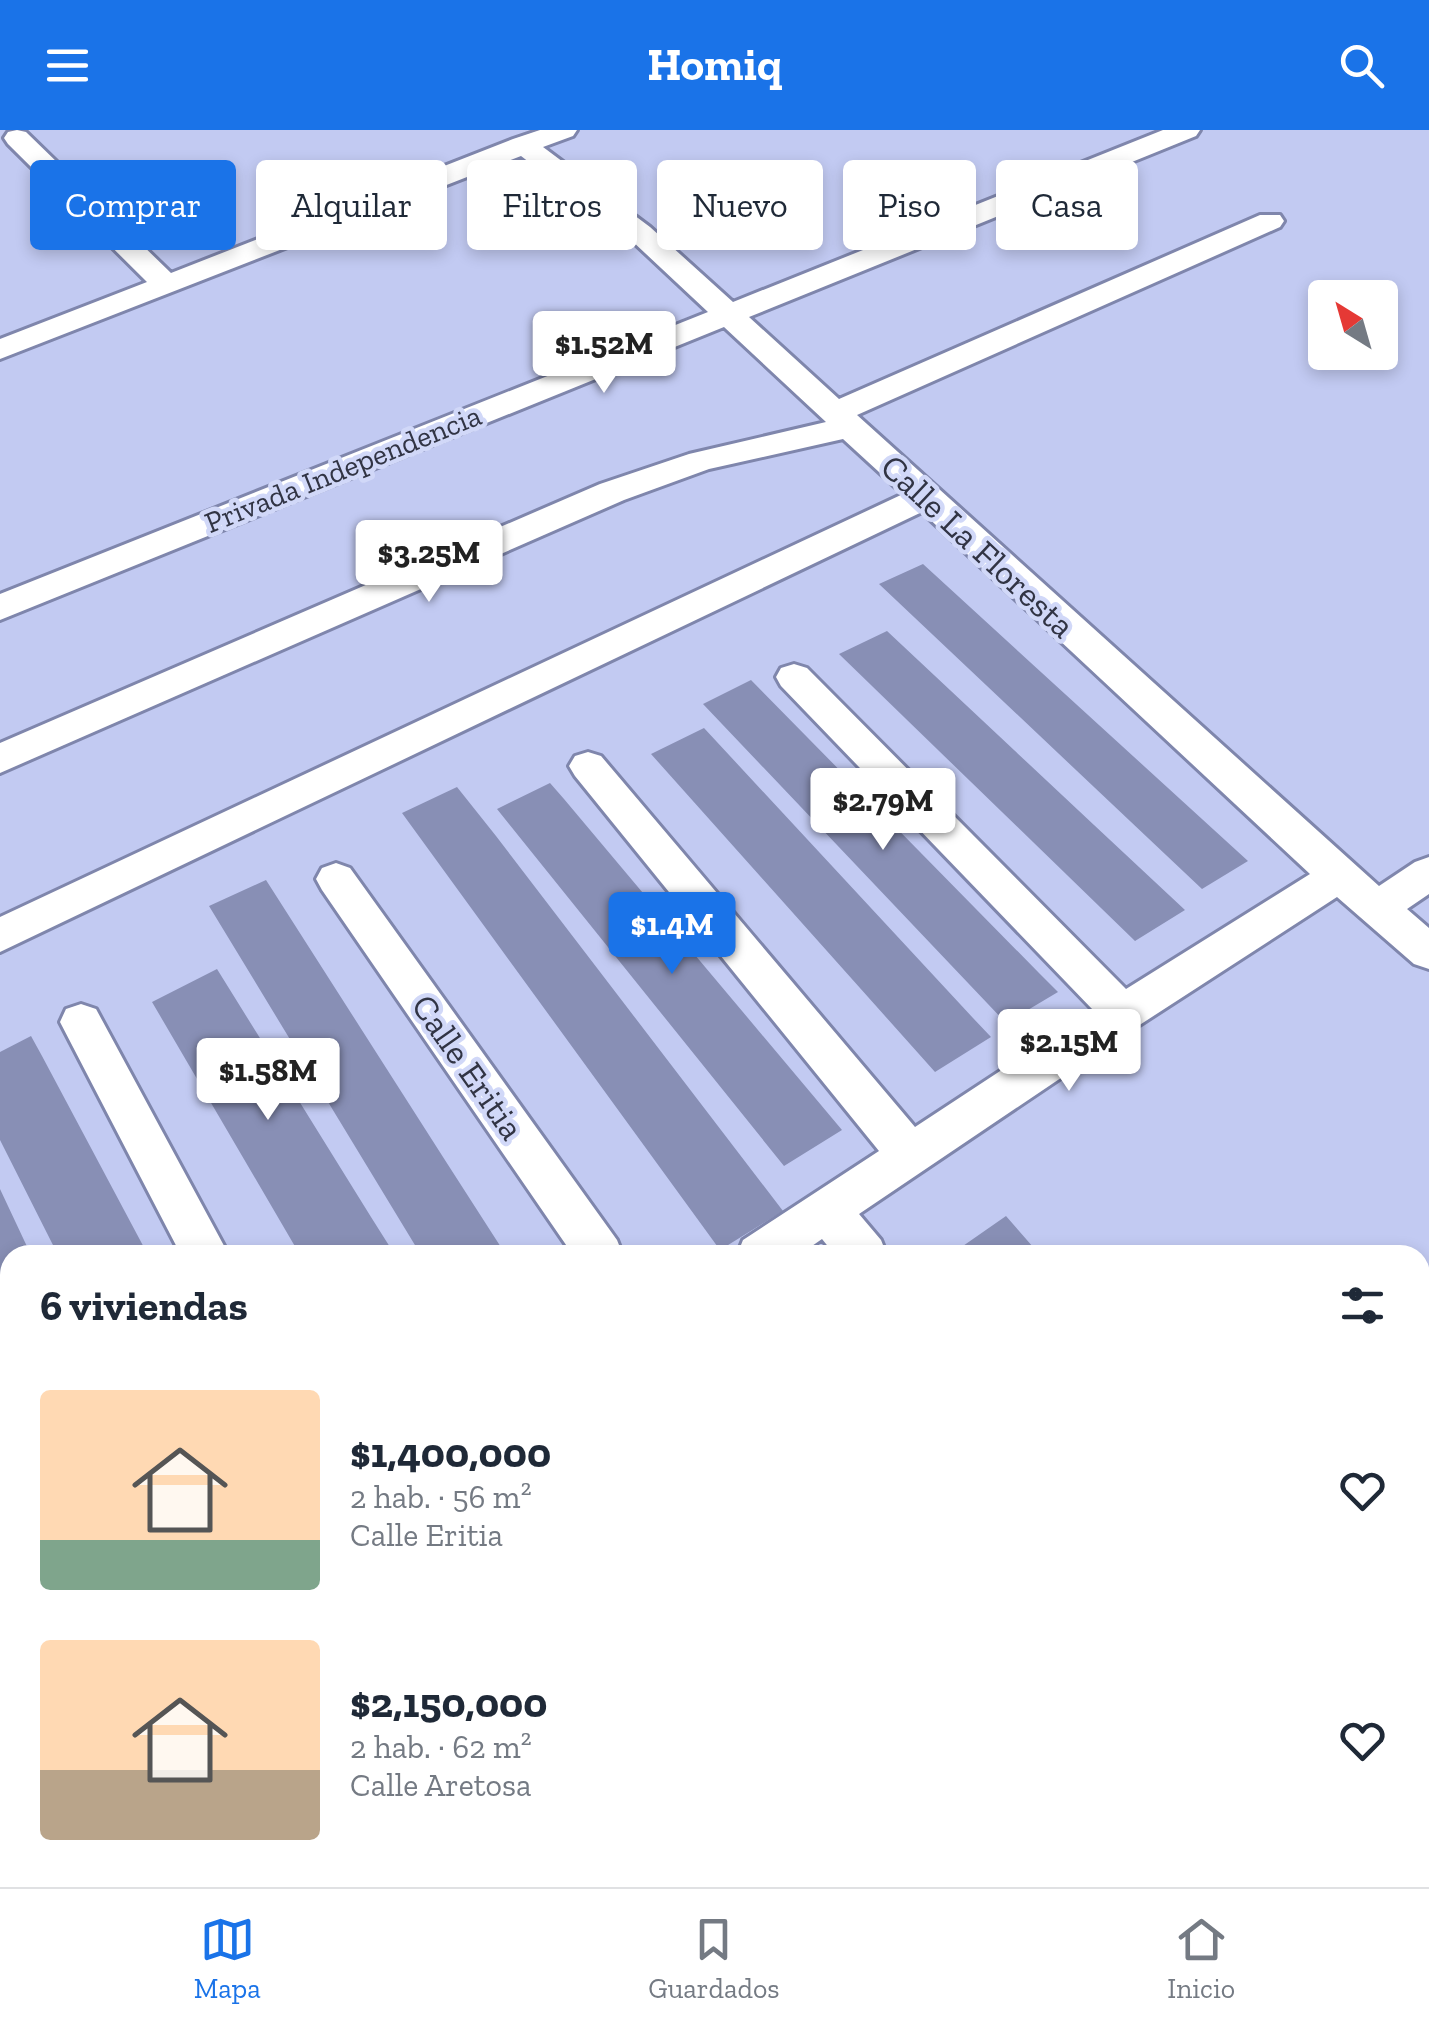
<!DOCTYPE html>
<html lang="es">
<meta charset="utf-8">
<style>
:root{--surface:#fff;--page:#f2f2f3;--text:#1f2937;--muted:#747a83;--line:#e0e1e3;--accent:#1a73e8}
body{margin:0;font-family:"Zilla Slab",serif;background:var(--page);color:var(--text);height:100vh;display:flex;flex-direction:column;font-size:38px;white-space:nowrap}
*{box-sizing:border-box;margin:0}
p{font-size:32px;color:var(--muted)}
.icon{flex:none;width:55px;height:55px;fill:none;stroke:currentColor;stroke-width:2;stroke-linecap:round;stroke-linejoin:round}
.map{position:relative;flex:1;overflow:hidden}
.drawer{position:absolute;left:0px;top:1115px;width:1430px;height:642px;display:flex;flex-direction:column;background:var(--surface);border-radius:30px 30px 0 0;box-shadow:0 5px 15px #0003}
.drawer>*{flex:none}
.top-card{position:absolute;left:30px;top:30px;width:1370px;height:90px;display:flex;gap:20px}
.needle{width:65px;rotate:323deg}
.tools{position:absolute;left:1308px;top:150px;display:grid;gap:20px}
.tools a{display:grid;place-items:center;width:90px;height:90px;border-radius:10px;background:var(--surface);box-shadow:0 5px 15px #0003;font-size:50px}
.price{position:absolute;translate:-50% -85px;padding:0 22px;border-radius:10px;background:#fff;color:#222;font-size:32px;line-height:65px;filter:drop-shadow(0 2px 5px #0008)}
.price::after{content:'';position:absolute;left:50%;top:60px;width:30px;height:22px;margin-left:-15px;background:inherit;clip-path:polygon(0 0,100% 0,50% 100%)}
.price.selected{background:var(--accent);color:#fff}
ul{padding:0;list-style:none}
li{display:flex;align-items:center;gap:30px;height:250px;padding:0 40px}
li span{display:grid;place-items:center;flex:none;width:280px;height:200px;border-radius:10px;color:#555}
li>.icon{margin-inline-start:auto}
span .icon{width:120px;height:120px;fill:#fffc;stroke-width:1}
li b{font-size:42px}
h2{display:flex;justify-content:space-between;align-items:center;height:120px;padding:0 40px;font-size:42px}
.pill{padding:0 35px;border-radius:10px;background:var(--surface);box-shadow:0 5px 15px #0003;font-size:35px;line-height:90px}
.pill.selected{background:var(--accent);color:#fff}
header{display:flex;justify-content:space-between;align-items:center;height:130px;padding:0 40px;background:var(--accent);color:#fff;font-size:45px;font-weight:700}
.menu{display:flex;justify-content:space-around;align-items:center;height:140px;border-top:2px solid var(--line);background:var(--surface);font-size:28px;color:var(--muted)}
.menu a{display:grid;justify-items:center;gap:5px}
.menu .selected{color:var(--accent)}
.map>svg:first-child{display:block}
</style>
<header><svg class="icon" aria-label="menu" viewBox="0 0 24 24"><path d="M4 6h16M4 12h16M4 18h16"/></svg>Homiq<svg class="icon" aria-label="search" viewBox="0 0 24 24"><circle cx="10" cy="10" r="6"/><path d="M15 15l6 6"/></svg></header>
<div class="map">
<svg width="1429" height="1757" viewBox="0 0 1429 1757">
<rect width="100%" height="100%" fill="#c2caf2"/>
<path fill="#888fb5" d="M923,434L1065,564L1248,731L1202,759L879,454Z
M887,501L1094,695L1185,780L1135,811L839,524Z
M751,550L1039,843L1058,862L1006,893L703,574Z
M704,598L973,888L991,907L935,942L651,624Z
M550,653L564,669L842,1000L784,1036L497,679Z
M457,657L496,706L783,1081L720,1120L402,683Z
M266,750L443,1027L506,1125H421L209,776Z
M217,839L371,1087L395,1125H300L152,872Z
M31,906L42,926L148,1125H58L0,1010V922Z
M0,1059L31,1125H10V1290L0,1267Z
M1006,1086L1040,1125H950Z
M1429,1238V1366L1420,1374V1246Z
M1420,1549L1429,1559V1638L1420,1646Z
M154,1748H273L277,1757H158Z
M336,1748H441L446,1757H340Z
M642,1748H758L764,1757H647Z
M821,1748H924L931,1757H827Z
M1170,1748H1291L1298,1757H1178Z"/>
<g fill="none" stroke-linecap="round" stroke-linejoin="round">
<g stroke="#7f86ac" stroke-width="6">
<path id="street" d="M17,0L26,2L171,143L513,9L540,0H577L573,6L543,17L650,97L733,172L1163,0H1200L1196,6L749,187L839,269L1260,85H1280L1284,91L1280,97L857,285L1379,756L1415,732L1429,727V764L1407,779L1429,798V839L1414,834L1337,767L1138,896L859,1084L881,1110L887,1125H835L822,1109L799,1125H737L743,1110L879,1021L575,646L569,636L575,626L588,622L601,626L915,997L1093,880L781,556L776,547L781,538L794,534L807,538L1126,859L1310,744L922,382L0,822V787L903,364L843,309L709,339L624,370L0,643V613L600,354L689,324L826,292L724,197L0,490V464L708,182L630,109L521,26L0,229V209L147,152L8,14L4,8L8,2Z
M336,733L350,738L617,1110L623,1125H573L322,760L316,749L322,738Z
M81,874L96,879L229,1125H181L60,892L66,879Z
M0,1492L10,1496V1571L0,1567Z
M10,1581V1697L0,1693V1585Z
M13,1748H71L75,1757H17Z
M496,1748H556L560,1757H500Z
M1013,1748H1073L1077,1757H1017Z"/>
</g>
<use href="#street" fill="#fff" fill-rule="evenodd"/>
</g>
<g text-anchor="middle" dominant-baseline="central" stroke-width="9" stroke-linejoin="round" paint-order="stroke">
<g font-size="30" fill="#313444" stroke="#d1d8f8">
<text transform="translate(343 339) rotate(-22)">Privada Independencia</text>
</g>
<g font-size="35" fill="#313444" stroke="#d1d8f8">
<text transform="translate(978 416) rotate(43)">Calle La Floresta</text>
<text transform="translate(468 937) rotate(55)">Calle Eritia</text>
</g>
</g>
</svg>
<div class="tools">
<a><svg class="needle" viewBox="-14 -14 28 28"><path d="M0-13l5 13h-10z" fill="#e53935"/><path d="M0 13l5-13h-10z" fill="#747a83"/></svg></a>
</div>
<b class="price" style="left:604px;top:266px">$1.52M</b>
<b class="price" style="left:429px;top:475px">$3.25M</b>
<b class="price" style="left:883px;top:723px">$2.79M</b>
<b class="price selected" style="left:672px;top:847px">$1.4M</b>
<b class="price" style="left:1069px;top:964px">$2.15M</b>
<b class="price" style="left:268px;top:993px">$1.58M</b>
<div class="top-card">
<a class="pill selected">Comprar</a>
<a class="pill">Alquilar</a>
<a class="pill">Filtros</a>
<a class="pill">Nuevo</a>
<a class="pill">Piso</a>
<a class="pill">Casa</a>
</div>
<section class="drawer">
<h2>6 viviendas<svg class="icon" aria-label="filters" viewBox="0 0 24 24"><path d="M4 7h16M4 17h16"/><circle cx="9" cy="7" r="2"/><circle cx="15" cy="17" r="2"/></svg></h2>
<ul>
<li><span style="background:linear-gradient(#ffd9b3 75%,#7fa58c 0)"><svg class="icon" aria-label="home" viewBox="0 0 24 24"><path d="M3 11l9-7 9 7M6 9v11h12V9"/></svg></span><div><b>$1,400,000</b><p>2 hab. · 56 m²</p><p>Calle Eritia</p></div><svg class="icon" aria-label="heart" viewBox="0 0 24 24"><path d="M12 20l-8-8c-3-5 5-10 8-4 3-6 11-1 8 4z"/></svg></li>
<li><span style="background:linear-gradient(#ffd9b3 65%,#b9a48a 0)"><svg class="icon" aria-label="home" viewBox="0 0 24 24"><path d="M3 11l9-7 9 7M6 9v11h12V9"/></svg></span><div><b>$2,150,000</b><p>2 hab. · 62 m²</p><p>Calle Aretosa</p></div><svg class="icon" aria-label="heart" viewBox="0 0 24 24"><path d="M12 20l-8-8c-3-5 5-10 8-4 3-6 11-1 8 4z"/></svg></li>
</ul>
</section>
</div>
<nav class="menu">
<a class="selected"><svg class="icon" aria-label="map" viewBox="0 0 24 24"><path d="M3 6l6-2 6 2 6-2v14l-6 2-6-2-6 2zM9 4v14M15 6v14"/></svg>Mapa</a>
<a><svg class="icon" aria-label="saved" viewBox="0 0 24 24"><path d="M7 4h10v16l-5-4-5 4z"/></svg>Guardados</a>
<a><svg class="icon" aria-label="home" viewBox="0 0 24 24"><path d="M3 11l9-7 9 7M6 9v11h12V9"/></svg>Inicio</a>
</nav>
